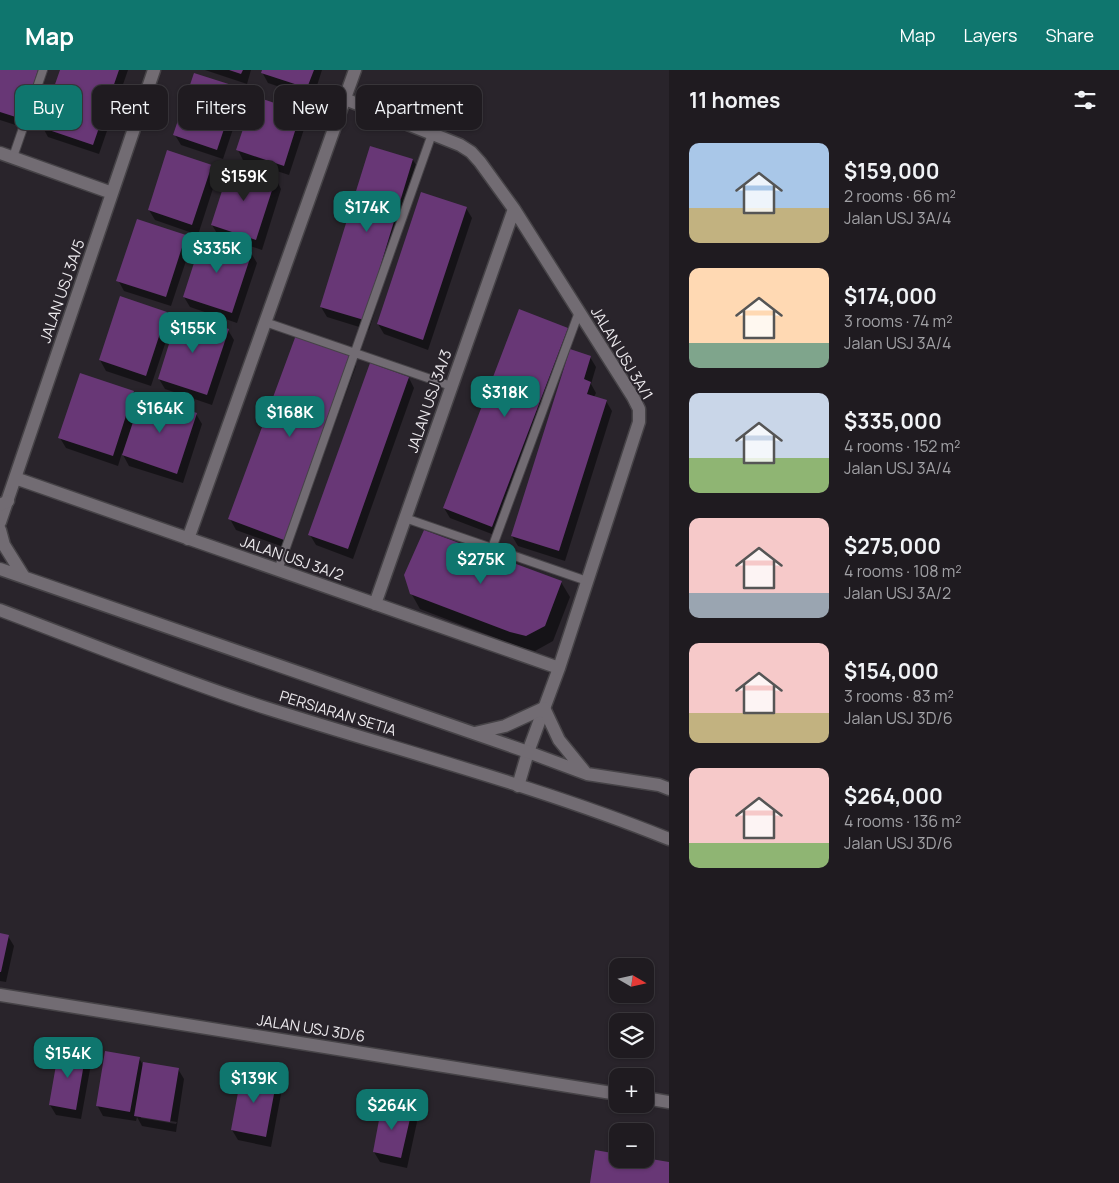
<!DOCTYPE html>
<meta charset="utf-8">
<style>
:root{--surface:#1f1b20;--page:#2c282d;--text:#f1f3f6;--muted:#a1a1a5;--line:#3c393e;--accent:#0f766e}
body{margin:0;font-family:Manrope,sans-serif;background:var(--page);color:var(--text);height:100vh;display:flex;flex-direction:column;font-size:19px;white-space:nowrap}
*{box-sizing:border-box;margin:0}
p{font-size:16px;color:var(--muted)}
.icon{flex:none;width:28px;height:28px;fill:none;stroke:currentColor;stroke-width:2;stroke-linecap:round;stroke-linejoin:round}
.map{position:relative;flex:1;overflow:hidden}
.sheet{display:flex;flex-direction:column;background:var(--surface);width:450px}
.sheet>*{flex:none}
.hud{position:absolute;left:15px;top:15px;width:475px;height:45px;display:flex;gap:10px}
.needle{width:32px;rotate:99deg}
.controls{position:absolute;left:609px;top:888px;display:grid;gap:10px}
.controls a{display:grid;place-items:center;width:45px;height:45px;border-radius:10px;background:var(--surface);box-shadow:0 1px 4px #0004,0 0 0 1px var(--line);font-size:25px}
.price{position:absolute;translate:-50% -42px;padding:0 11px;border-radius:10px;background:var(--accent);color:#fff;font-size:16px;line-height:32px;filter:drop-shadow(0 1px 2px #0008)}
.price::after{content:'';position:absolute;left:50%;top:30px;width:15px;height:11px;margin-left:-8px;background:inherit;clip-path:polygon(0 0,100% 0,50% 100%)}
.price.on{background:#222;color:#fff}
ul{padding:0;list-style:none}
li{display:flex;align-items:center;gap:15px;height:125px;padding:0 20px}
li span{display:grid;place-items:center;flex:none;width:140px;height:100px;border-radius:10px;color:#555}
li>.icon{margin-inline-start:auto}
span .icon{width:60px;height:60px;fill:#fffc;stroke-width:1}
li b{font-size:21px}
h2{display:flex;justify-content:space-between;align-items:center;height:60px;padding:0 20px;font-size:21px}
.pill{padding:0 18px;border-radius:10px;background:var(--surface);box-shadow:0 1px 4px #0004,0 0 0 1px var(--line);font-size:18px;line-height:45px}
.pill.on{background:var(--accent);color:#fff}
header{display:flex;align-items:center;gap:30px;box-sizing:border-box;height:70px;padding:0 25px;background:var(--accent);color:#fff}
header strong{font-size:24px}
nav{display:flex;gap:28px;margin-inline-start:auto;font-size:18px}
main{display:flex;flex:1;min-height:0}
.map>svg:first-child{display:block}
</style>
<header>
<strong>Map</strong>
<nav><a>Map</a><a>Layers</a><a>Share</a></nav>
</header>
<main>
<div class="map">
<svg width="669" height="1113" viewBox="0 0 669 1113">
<rect width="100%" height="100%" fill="#29242b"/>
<path fill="#0007" fill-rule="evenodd" d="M0,0H46L28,59L0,50Z
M61,0H128L99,84L48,67L42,56Z
M205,0H251L247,14Z
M263,0H322L313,28L268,13L262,2Z
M237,19L243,29L223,89L181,75L175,65Z
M301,43L306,53L289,105L243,90L238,80Z
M371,77L413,90L419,100L369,260L327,247L321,237Z
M211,96L217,106L198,165L155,150L149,140Z
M276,109L281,119L262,180L218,165L212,155Z
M466,138L472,148L428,280L384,264L378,254Z
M185,166L191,176L171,236L124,221L118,210Z
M251,183L257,193L237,253L190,237L184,227Z
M166,243L172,253L151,316L106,301L100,290Z
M567,259L573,269L497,466L450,448L444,438Z
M228,260L234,270L212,335L165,319L159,309Z
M351,286L356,296L289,479L236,460L230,449Z
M590,287L596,297L591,314L596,323L594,327L606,331L612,341L565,491L518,476L512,466Z
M409,308L414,318L353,489L316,475L310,465Z
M133,322L140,334L196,344L202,354L183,413L129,396L122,383L118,396L66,378L60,368Z
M561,512L570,527L553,571L535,581L520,577L420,539L411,523Z
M0,864L8,866L14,876L6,912L0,911Z
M85,983L91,994L81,1049L56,1045L50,1035Z
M139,988L144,997L178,999L184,1009L176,1062L142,1056L137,1047L136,1051L103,1046L97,1035ZM141,1046L177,1052L176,1054L141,1048Z
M276,1009L282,1019L271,1077L238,1070L232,1060Z
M411,1041L417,1052L407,1098L380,1092L374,1082Z"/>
<path fill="#683776" d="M0,0H38L22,49L0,42Z
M60,0H119L93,75L40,57Z
M229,0H243L241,4Z
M262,0H314L307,18L261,3Z
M194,3L238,17L217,80L173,65Z
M254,26L301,42L284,96L236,80Z
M370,76L413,89L364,250L320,237Z
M167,80L212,95L192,155L148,140Z
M231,93L276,108L256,170L211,155Z
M421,122L467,137L423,270L377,254Z
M137,149L186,165L166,227L116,211Z
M203,165L252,182L232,243L183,227Z
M120,226L167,242L146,306L99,290Z
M519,239L568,258L492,457L443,438Z
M179,242L229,259L207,325L158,309Z
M296,265L351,285L284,470L228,449Z
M570,279L591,286L584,309L591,312L587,324L607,330L559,481L511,466Z
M370,293L409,307L348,479L308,465Z
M80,303L134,321L113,386L58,368Z
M142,325L197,343L177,404L122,385Z
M424,460L562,511L545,556L526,566L510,562L410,524L404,505Z
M0,863L9,865L1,902H0Z
M59,978L86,982L76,1040L49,1035Z
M105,981L140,987L130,1042L96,1036Z
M143,992L179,998L170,1052L134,1046Z
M242,1001L277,1008L266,1067L231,1060Z
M382,1034L412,1040L401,1088L373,1082Z
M595,1080L618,1084V1089L645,1088L669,1092V1113H590Z"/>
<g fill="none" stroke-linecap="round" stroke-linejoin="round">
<g stroke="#464347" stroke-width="10">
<path id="lane" d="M13,87L43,0
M265,252L451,316
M405,448L587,511
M492,478L579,242
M278,500L432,64"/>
</g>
<g stroke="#464347" stroke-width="15">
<path id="street" d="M345,29L460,75L471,82L480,92L514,139L633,327L639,339V352L559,598L528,682L518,716
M0,83L112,123
M15,408L559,598
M0,452L154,0
M188,469L355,0
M375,534L514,139
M0,925L618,1024
M645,1028L669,1032"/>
</g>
<g stroke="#464347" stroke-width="15">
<path id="secondary" d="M0,435L8,431
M0,460L4,475L24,507
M0,499L528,682L587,704L659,715L669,719
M0,540C88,573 176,609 266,638C401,681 538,716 669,769
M475,663L505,656L544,638L559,670L585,702"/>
</g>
<use href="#lane" stroke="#726c73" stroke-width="8"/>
<use href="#street" stroke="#726c73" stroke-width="12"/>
<use href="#secondary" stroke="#726c73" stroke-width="12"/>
</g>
<g text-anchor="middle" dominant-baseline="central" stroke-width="4" stroke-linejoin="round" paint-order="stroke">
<g font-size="15" fill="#ece9ed" stroke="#29242b">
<text transform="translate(62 221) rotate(-71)">JALAN USJ 3A/5</text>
<text transform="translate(622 283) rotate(59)">JALAN USJ 3A/1</text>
<text transform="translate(429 331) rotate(-71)">JALAN USJ 3A/3</text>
<text transform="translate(292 488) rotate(19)">JALAN USJ 3A/2</text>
<text transform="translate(338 643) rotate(17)">PERSIARAN SETIA</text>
<text transform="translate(311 958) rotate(9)">JALAN USJ 3D/6</text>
</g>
</g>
</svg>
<div class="controls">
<a><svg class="needle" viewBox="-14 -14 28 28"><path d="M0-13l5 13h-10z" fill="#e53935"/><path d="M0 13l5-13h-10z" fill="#a1a1a5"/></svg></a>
<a><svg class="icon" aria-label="layers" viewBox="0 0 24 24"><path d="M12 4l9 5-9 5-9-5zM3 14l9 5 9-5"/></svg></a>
<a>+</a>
<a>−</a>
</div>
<b class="price on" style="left:244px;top:132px">$159K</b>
<b class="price" style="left:367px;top:163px">$174K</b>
<b class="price" style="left:217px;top:204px">$335K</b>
<b class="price" style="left:193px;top:284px">$155K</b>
<b class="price" style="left:505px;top:348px">$318K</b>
<b class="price" style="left:160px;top:364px">$164K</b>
<b class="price" style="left:290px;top:368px">$168K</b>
<b class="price" style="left:481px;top:515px">$275K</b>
<b class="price" style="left:68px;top:1009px">$154K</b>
<b class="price" style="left:254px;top:1034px">$139K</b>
<b class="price" style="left:392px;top:1061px">$264K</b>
<div class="hud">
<a class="pill on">Buy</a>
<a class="pill">Rent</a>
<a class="pill">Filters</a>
<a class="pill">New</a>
<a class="pill">Apartment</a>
</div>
</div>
<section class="sheet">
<h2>11 homes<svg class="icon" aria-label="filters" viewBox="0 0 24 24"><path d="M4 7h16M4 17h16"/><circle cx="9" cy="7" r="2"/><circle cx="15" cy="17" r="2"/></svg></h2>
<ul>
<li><span style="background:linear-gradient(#a9c7e8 65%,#c2b280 0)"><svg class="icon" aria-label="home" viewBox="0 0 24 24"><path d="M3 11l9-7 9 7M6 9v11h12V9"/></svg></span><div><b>$159,000</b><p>2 rooms · 66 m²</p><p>Jalan USJ 3A/4</p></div></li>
<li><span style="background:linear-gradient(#ffd9b3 75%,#7fa58c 0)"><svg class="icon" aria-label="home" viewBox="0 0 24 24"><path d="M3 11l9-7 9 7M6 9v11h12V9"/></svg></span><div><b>$174,000</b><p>3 rooms · 74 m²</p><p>Jalan USJ 3A/4</p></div></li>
<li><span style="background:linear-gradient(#c9d6e8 65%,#8fb573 0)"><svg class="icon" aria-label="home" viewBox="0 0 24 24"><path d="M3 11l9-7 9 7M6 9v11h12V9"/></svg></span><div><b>$335,000</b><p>4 rooms · 152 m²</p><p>Jalan USJ 3A/4</p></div></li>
<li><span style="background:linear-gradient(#f6c9c9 75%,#9aa5b1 0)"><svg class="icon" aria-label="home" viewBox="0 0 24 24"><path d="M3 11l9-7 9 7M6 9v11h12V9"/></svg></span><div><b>$275,000</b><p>4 rooms · 108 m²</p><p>Jalan USJ 3A/2</p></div></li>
<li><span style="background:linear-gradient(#f6c9c9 70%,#c2b280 0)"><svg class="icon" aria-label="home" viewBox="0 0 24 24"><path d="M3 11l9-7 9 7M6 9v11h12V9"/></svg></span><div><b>$154,000</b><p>3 rooms · 83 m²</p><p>Jalan USJ 3D/6</p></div></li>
<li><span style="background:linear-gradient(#f6c9c9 75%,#8fb573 0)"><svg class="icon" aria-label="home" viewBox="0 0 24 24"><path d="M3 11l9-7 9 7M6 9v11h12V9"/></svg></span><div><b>$264,000</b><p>4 rooms · 136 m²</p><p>Jalan USJ 3D/6</p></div></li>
</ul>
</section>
</main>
